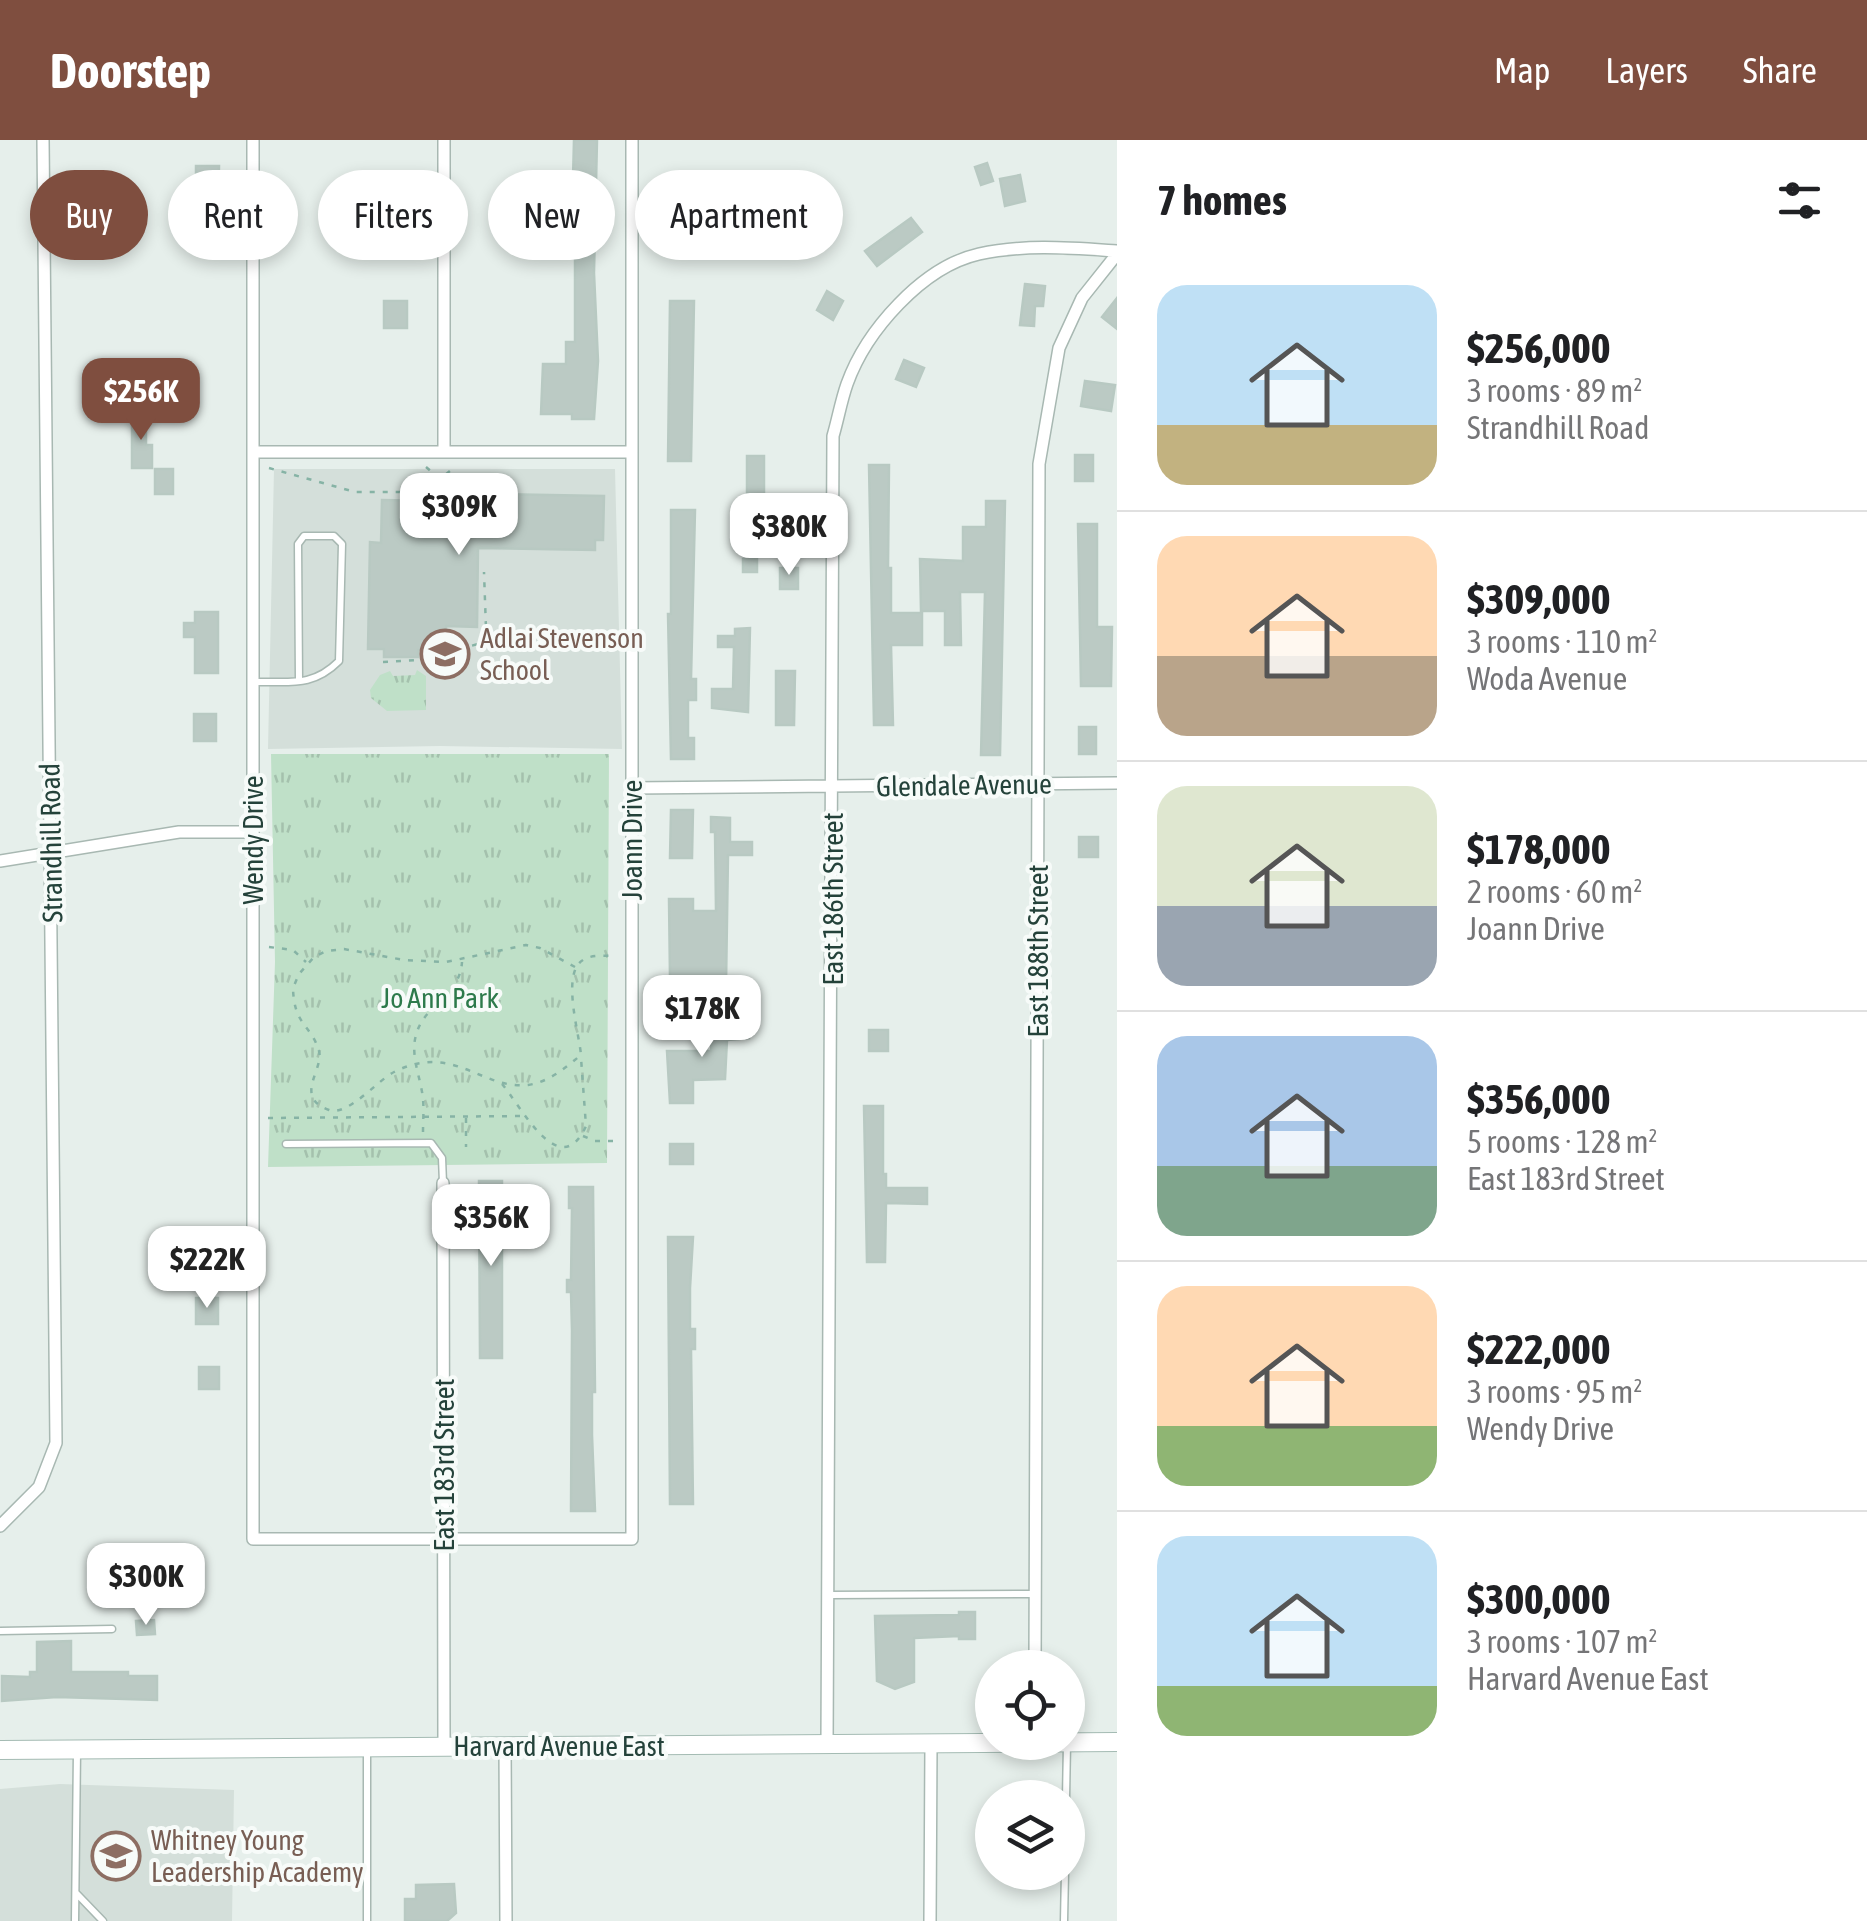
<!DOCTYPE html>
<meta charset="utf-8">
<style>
:root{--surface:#fff;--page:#f6f6f6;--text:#202124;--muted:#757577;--line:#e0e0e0;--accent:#7f4e3f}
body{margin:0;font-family:"Asap Condensed",sans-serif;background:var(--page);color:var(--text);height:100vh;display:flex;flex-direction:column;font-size:38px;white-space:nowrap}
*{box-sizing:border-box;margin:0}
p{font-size:32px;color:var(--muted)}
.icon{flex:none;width:55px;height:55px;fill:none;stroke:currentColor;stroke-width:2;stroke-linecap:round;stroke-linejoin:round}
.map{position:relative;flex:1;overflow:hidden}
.sheet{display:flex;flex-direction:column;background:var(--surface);width:750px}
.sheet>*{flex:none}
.hud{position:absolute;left:30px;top:30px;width:935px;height:90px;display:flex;gap:20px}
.buttons{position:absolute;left:975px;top:1510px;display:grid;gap:20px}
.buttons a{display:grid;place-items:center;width:110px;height:110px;border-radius:50%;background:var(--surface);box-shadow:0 5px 15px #0003;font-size:50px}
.price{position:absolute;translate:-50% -85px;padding:0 22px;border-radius:20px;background:#fff;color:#222;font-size:32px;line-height:65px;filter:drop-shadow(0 2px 5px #0008)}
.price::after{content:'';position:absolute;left:50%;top:60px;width:30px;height:22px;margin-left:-15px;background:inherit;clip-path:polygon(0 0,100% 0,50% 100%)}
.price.current{background:var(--accent);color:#fff}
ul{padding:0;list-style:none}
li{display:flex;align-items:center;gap:30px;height:250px;padding:0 40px}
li+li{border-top:2px solid var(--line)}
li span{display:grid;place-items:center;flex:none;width:280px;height:200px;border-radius:30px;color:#555}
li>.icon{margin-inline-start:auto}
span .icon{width:120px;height:120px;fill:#fffc;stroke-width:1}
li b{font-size:42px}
h2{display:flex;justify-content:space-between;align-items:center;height:120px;padding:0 40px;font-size:42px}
.pill{padding:0 35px;border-radius:45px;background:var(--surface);box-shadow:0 5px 15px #0003;font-size:35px;line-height:90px}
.pill.current{background:var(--accent);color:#fff}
header{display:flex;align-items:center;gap:60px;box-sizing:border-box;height:140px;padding:0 50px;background:var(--accent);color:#fff}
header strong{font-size:48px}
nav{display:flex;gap:55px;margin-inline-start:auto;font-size:35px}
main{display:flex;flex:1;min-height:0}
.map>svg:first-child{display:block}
</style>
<header>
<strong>Doorstep</strong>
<nav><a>Map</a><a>Layers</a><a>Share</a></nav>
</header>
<main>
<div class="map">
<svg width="1117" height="1781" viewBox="0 0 1117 1781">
<defs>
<pattern id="park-tufts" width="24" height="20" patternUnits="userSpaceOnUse" patternTransform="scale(2.5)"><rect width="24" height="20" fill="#bfe0c8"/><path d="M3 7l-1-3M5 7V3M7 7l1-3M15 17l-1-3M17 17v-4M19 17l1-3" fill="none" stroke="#a4c1ad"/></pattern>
</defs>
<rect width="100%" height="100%" fill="#e6efeb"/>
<path fill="#d4dfda" d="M274,329H615L622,609L440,606L268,609Z
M60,1644L234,1650L232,1781H0V1649Z"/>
<path fill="url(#park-tufts)" d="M417,530L426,536V570L387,571L371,558L370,550L380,535L390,531L393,536L415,535Z
M271,614H609L607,1023L268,1027L275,822Z"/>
<path fill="#bbcac4" stroke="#b8c9c2" stroke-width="2.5" d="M574,0H597L594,133L598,221L594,279H572V274H541L543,224H566V202H575V116H571Z
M987,23L993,41L981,45L975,27Z
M196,26H219L218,87H196Z
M1020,35L1025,61L1005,66L1000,39Z
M674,60H694L695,116H673Z
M911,78L922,92L877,126L865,111Z
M1025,144L1045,146L1043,166H1035L1034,186L1020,185Z
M827,151L843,161L833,180L817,170Z
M1117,158V189L1102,177Z
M384,161H407V188H384Z
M670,161H694L691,321H668Z
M904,220L924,228L916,247L896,239Z
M1085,241L1115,245L1111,271L1081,266Z
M132,274H146V305H152V328H132Z
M1075,315H1093V341H1075Z
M747,316H764V359H803V381H762V400H747Z
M869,325H889L888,428H891V473H922V505H891L893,585H874Z
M155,329H173V354H155Z
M435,353L604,356L603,400H595V410L478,408L477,487L446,486V500H435V510H418V517H384V509H368L370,402L381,403L382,360L435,361Z
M986,361H1005L1000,615H981L985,452H960L961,505H945V471H921L920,419L963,421V387H986Z
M671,370H695L691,539H696V560H688V598H694V619H671L668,474H671Z
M1078,384H1097V487H1112L1111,546H1081Z
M743,419H757V432H743Z
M780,428H798V449H780Z
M195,472H218V533H195V497H184V483H195Z
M750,488L748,572L712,568V549H733L734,507H718V496H735V489Z
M776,531H795L794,585H776Z
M194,574H216V601H194Z
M1079,587H1096V614H1079Z
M671,670H693L692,718H670Z
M711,677L730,678V702H752V715H728L726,845H709V838H670L669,759H693V771H716L715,692H711Z
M1079,697H1098V717H1079Z
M713,870H727V888L748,886L749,898L727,900L725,939L693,940V963H670L667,911H711Z
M869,890H888V911H869Z
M864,966H883V1034H886V1048H927V1064L886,1063L885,1122H867Z
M670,1004H693V1024H670Z
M479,1041H502V1218H480Z
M569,1047H593L595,1252H592V1295L595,1371H571L572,1191L571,1152H567V1140H571L572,1068H569Z
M668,1097H693L690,1148V1189H695V1209H691L693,1364H670Z
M196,1158H218V1184H196Z
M199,1227H219V1249H199Z
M959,1472H975V1499H959V1496L914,1498V1542L895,1549L877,1541L875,1476L959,1475Z
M154,1480L155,1494L137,1495L136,1481Z
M71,1501V1532H128V1536H157V1560L57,1557L2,1561V1536L30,1537V1532H37V1502Z
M454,1744L456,1773L447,1781H405V1759H416V1745Z"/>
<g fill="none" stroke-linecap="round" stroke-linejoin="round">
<g stroke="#a8b8b2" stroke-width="9">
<path id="service" d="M254,542C289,541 312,548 339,521L342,404L334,396H304L298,404L299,541
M286,1004L431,1003L442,1018L443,1043
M829,1455L1035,1454
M0,1491L112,1489
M367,1609V1781
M1066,1658L1067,1604
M76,1753L103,1781
M75,1781L77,1611
M1064,1781L1065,1732"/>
</g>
<g stroke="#a8b8b2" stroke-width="14">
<path id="minor" d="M253,0V1399H632V0
M444,0V312
M255,312H632
M632,648L1117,643
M0,721L179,692H253
M443,1043L444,1607
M0,1386L39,1347L56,1303L43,0
M1035,1528L1039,324L1059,208L1082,158L1117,114
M827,1605L833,296C838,279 841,261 847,244C866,191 922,127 979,114C1025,104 1071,108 1117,111
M505,1606L506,1781
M930,1781L931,1605"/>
</g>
<g stroke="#a4bbb3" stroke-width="20">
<path id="secondary" d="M0,1610L1117,1602"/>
</g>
<path stroke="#86b3a5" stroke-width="2.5" stroke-dasharray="5 8" stroke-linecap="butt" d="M426,327L439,338
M269,328L355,352H440V339L456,326
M383,522L418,520L478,504L486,489L484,432
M269,807L293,810L306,822
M575,827L540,808L526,805L446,822L404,820L344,809L326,811L314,817L299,834L293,848C294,886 311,884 319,911C324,930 293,957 329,970C347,977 378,940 394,932C454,902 481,950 528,945C549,942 565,928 581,915C579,892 561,833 583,820C592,814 606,816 616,816
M502,944C521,966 560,1044 586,986L581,918
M268,978L526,976
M466,978V1007
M423,992C423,981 424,970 423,959C421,938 410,916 416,895C424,864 460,856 462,822
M583,996L595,1001H616"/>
<use href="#service" stroke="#fff" stroke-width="6"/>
<use href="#minor" stroke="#fff" stroke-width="11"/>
<use href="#secondary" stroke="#fff" stroke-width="18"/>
</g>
<defs>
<g id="school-ring" transform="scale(2.5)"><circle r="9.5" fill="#f7fbf9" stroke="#8d6e63" stroke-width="1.5"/><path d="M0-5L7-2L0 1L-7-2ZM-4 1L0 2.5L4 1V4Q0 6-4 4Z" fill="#8d6e63"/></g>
</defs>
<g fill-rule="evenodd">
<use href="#school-ring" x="445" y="514"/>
<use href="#school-ring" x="116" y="1716"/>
</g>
<g text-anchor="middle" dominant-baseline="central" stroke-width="8" stroke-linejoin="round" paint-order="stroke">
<g font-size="28" fill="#785e54" stroke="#f7fbf9" text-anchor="start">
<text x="480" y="498">Adlai Stevenson<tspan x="480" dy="32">School</tspan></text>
<text x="151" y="1700">Whitney Young<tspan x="151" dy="32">Leadership Academy</tspan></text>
</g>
<g font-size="28" fill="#24423a" stroke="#f7fbf9">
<text transform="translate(964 645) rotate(-1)">Glendale Avenue</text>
<text transform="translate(253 700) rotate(-90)">Wendy Drive</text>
<text transform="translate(632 700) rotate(-90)">Joann Drive</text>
<text transform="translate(51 703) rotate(-91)">Strandhill Road</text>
<text transform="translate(833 759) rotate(-90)">East 186th Street</text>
<text transform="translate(1038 811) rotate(-90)">East 188th Street</text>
<text transform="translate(444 1325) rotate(-90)">East 183rd Street</text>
<text x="559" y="1606">Harvard Avenue East</text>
</g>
<g font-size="28" fill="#2d7a4b" stroke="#f7fbf9">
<text x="440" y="858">Jo Ann Park</text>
</g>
</g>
</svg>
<div class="buttons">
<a><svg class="icon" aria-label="locate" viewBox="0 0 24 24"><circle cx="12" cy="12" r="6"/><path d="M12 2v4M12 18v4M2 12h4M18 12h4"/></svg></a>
<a><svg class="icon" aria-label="layers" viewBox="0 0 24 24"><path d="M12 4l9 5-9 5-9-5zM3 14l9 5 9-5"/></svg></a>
</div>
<b class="price current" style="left:141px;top:303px">$256K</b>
<b class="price" style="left:459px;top:418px">$309K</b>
<b class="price" style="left:789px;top:438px">$380K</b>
<b class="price" style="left:702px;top:920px">$178K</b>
<b class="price" style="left:491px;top:1129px">$356K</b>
<b class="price" style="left:207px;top:1171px">$222K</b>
<b class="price" style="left:146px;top:1488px">$300K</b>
<div class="hud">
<a class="pill current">Buy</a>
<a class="pill">Rent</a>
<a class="pill">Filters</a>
<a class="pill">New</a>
<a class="pill">Apartment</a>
</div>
</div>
<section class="sheet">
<h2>7 homes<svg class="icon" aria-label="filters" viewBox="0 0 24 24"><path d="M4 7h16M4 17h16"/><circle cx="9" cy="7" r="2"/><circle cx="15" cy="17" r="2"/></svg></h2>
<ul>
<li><span style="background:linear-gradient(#bfe0f5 70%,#c2b280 0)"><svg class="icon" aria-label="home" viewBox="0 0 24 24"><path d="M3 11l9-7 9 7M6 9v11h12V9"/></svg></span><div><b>$256,000</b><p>3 rooms · 89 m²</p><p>Strandhill Road</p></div></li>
<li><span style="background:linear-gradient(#ffd9b3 60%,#b9a48a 0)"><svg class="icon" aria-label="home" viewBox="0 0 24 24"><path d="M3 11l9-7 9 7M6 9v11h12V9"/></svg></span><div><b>$309,000</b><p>3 rooms · 110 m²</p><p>Woda Avenue</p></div></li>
<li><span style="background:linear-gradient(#dfe7d0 60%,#9aa5b1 0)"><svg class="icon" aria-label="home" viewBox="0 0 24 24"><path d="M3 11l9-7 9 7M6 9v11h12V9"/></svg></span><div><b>$178,000</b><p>2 rooms · 60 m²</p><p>Joann Drive</p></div></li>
<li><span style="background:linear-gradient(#a9c7e8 65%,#7fa58c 0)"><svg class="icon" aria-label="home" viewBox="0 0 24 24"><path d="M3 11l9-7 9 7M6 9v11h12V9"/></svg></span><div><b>$356,000</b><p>5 rooms · 128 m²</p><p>East 183rd Street</p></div></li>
<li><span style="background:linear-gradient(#ffd9b3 70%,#8fb573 0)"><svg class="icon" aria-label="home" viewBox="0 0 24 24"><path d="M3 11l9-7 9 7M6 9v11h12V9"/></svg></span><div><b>$222,000</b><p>3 rooms · 95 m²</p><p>Wendy Drive</p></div></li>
<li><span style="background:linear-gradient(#bfe0f5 75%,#8fb573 0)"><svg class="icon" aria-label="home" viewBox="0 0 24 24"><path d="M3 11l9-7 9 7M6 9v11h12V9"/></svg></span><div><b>$300,000</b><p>3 rooms · 107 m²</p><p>Harvard Avenue East</p></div></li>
</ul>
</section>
</main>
